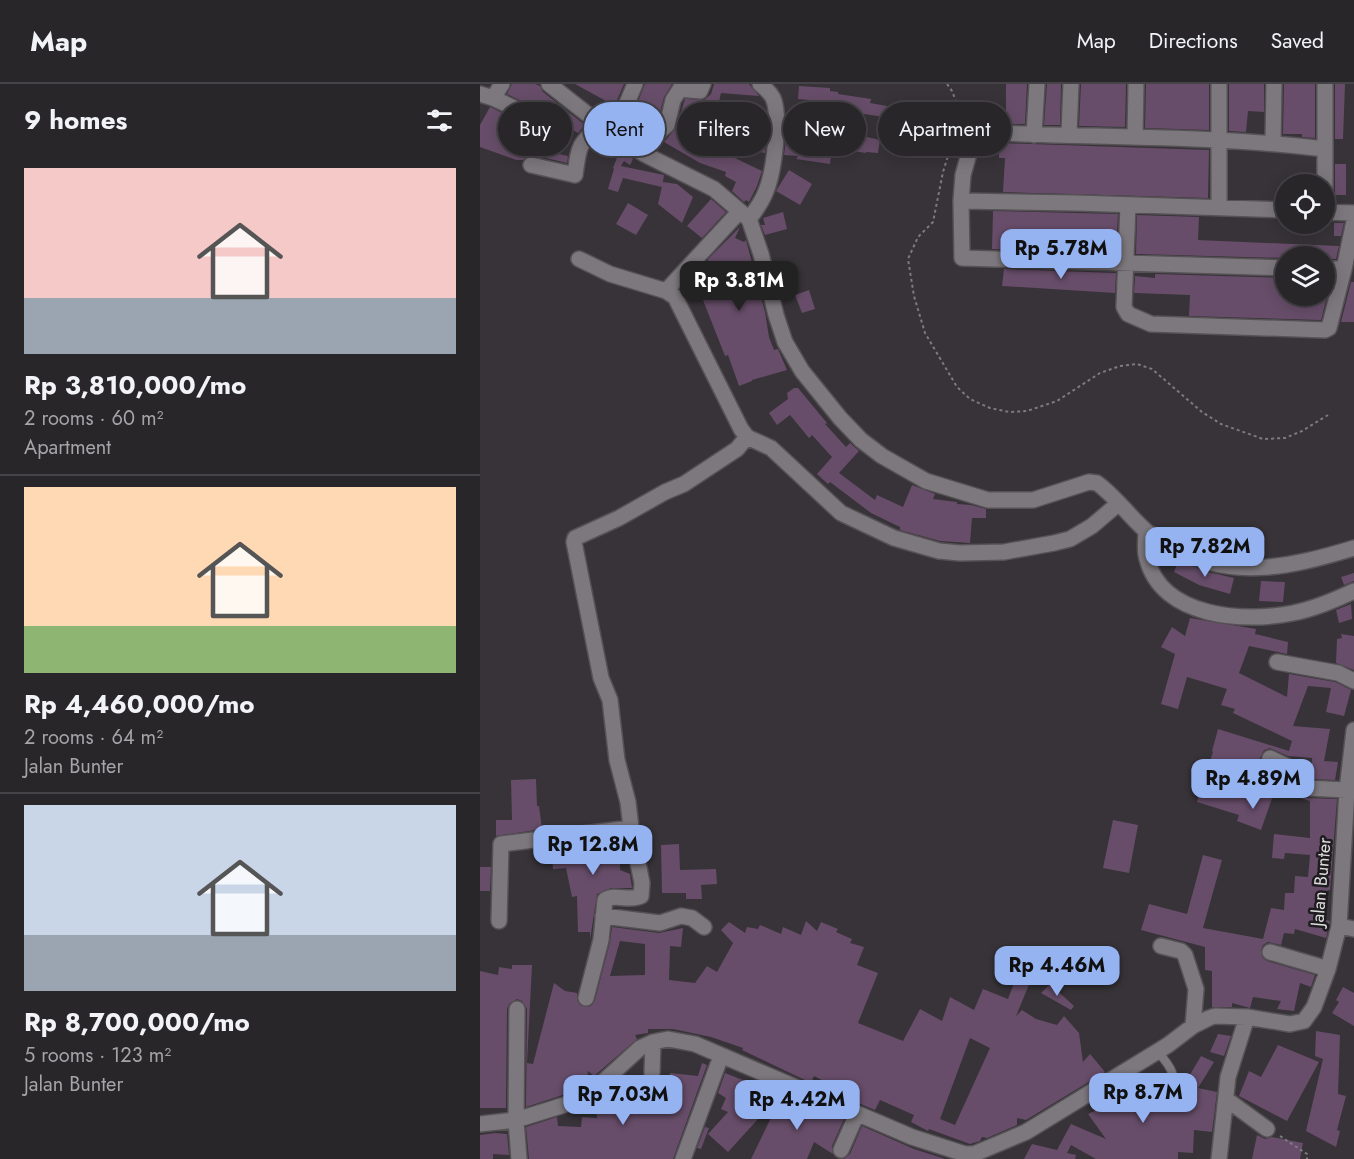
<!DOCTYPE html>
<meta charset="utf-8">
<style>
:root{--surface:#29262a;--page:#353236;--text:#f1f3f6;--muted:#a5a5a8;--line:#454347;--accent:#95b2f1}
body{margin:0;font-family:Jost,sans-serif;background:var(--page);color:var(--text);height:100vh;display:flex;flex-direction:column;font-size:22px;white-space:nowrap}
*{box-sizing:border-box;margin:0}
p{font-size:20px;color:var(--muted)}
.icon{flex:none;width:33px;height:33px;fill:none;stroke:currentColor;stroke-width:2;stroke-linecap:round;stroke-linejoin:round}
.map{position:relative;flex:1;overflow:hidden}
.sheet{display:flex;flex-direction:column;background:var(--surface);width:480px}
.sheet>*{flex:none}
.top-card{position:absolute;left:18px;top:18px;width:570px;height:54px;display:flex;gap:12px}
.controls{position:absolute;left:795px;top:90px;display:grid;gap:12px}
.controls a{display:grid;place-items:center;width:60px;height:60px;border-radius:50%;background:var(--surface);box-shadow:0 3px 15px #0003,0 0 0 2px var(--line);font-size:30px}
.price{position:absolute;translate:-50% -51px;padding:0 14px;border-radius:12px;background:var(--accent);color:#111;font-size:20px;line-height:39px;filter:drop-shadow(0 2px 3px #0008)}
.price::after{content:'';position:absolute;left:50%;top:36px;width:18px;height:14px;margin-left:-9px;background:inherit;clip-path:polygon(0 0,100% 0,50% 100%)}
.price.on{background:#222;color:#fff}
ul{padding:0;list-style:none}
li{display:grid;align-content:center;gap:12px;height:318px;padding:0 24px}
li+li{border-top:2px solid var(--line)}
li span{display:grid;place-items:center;height:186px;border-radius:0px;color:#555}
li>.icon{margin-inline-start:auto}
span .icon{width:108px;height:108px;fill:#fffc;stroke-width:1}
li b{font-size:26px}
h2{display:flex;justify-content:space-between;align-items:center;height:72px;padding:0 24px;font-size:26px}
.pill{padding:0 21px;border-radius:27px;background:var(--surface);box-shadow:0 3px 15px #0003,0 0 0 2px var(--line);font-size:21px;line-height:54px}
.pill.on{background:var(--accent);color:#111}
header{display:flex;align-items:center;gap:36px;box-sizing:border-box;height:84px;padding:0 30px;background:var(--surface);border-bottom:2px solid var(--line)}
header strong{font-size:28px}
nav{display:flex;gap:33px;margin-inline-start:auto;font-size:21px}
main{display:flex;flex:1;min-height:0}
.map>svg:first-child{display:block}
</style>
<header>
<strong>Map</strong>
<nav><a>Map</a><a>Directions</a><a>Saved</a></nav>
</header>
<main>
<section class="sheet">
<h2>9 homes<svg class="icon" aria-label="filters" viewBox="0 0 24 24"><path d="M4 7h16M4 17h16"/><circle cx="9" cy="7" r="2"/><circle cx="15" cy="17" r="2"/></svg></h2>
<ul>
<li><span style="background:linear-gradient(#f6c9c9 70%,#9aa5b1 0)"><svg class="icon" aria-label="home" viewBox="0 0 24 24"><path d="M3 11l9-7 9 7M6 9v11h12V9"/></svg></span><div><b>Rp 3,810,000/mo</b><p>2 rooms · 60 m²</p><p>Apartment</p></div></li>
<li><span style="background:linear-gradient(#ffd9b3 75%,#8fb573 0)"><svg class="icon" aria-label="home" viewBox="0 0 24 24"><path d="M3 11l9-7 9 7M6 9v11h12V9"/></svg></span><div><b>Rp 4,460,000/mo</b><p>2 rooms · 64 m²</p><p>Jalan Bunter</p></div></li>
<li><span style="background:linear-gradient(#c9d6e8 70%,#9aa5b1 0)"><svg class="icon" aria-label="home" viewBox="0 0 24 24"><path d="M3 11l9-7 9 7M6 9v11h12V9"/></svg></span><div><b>Rp 8,700,000/mo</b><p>5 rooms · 123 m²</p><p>Jalan Bunter</p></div></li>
</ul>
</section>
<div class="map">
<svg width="874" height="1075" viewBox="0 0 874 1075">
<rect width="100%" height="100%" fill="#373338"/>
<path fill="#674d69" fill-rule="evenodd" d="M32,0H55L60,2L63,8L105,41L98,49L85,42L75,69L88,72L87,79L53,71L48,72L43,76H36L0,63V41L10,23L47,41L56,40L59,37L61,31L56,24L27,10Z
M95,0H144L135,21L133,26L135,22Z
M165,0H192L184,13L179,32L161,57L143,45L153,30Z
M234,0H269L279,12L241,9L234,41L235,42L230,54L255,64L254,67L236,65L282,87L277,102L269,118L266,116L264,118L252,107L256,98L245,92L246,88L220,79L184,58L196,44L205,15L224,16L231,10Z
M526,0H547L545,40H526Z
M567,0H581L580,41H564Z
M601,0H646L645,43L599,42Z
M666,0H729V46L665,44Z
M749,0H784V28L768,27L766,48L749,47Z
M804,0H835V54L822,53V50H803Z
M855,0H865L863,55H855Z
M319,2L350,4V7L358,8V10L391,15L390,19L413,23L411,34L357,26V22L339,19V17L318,15Z
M318,37L400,56L398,69L386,68V69L352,64L350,80L316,75L318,72L304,71L306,56L314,57Z
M264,46L286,54L285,69L257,65Z
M519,59L729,66L728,114L523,108L525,74H519Z
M140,66L153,75L150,81L144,77L141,82L184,91L182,103L143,94L138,108L128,105L134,85L133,84Z
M855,80H866V111H855Z
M309,86L332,100L320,121L296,107Z
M183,98L197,100L213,113L202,139L178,120Z
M231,115L246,128L222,154L207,142Z
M148,119L168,131L156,151L136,140Z
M513,127L638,130L636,169L512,165Z
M303,128L307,145L285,151L281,141H285L283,134Z
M657,131L719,133L718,156L859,162L856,175H844V172H806V174L656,170Z
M854,139H864L861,152H854Z
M260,143L255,154L264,158L266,156L285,228L289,253L294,266L298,265L307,286L272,296V297L259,302L248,271L245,272L221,211L215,215L204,203L211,194L229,214L228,175Z
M524,185L636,189L635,209L522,202Z
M675,190L806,194V212H847L841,236L709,232L710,211L654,209L655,192L675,194Z
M871,198H874V238H861Z
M329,206L335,225L322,229L315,211Z
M314,304H318L347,339L345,340L366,363L370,359L379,367L359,389L395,416L397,411L423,423L432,401L455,410L453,415L477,418V420L491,421L506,425V434H492L490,459L460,457L420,446V443L391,429L350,398L348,400L337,390L352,373L332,351L329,354L310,331L297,341L289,329L308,315L307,309Z
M698,477L728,488L754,494L750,510L719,501L694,488Z
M874,489V497L864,501L861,493Z
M781,497L805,498L803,518L779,517Z
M871,520L872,535L859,539L856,526Z
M710,534L776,545L775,550L808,558L807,570L769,562L759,589L807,613L809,590L855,598L871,606L864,632L846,628L851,604L828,602L813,642L850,645L844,677L858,678L855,696L831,695L832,674L808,672L790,664L784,666L780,674L785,682L807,693L812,705L817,711L825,714L857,715L850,806H848L839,834L850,837L846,854L815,845L814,850L804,849L801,861L788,858L783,861L781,866L783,874L787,877L835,891L831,903L820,899L814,927L797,925L801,917L773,913L770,924L752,919V923H732V887L725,886V863L661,846L669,820L707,830L723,771L742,776L723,844L783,855L791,824L804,826L805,809H814L815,792L828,793L830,771L805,769L804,775L792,774L794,750L830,754V717L795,706L781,746L757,737L759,731L717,718L733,668L732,667L738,645L809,667L812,657L753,629L755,625L741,621L747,605L707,593L698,625L681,620L695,570L681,563L692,543L705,552Z
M861,550L874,552V586L856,579L857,555L862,554Z
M56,695L57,722H59L62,745L16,752V736H32L31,696Z
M633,736L658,741L649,789L623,784Z
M143,755L145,765L140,766V786L150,790L152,804H131L117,810L110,856V848H98L97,812L92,813L86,784L73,785L72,773L97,772V760Z
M199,760L200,786L236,785L237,800L221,801L222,815H206V809H182L181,761Z
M0,783H11L10,807H0Z
M326,837L337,847L341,838L358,845L356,848L372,855L370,859L384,863L377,881L398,889L378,939L423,957L440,925L462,937L470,913L494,926L503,905L528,915L540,883L534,882L540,867L560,874L536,932L542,926L556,935L577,941L584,932L599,949L603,978L610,970L625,988L546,1036L537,1034V1041L507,1054L502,1053L500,1057L490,1060L449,1045L448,1047L431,1038L434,1031L400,1016L395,1026L359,1011L361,1006L334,992L331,999L262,966L263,964L231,953L193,945H168V949L155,951L157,955L114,992L108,987L107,997L92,1008L46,1023L47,925L42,917L37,915L29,920L27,925L26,1024H0V887L18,891L19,883L32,885V881H52L47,979L53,980L74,899L85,907L97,909V916L100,921L108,923L112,921L115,916L130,858L132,843L179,849L203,844L201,863L190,862L189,896L215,899L227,882L237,888L253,859L241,846L249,838L265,849L267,843L278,845L280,841L301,850L303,843L321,851ZM140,857L165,860V891L130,892ZM490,954L510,964L475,1041L460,1035Z
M570,900L594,922L591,926L561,909Z
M863,903L874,909V942L852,929L859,918L856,916Z
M836,947L860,951L858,1010L866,1012L857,1046L860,1047L856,1063L826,1047L843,975L835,972Z
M738,950L751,952L744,972L730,968Z
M798,961L839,978L807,1037L759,1012L769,987L781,993Z
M721,972L734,978L718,1004L737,1008L732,1048L714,1046L713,1069L698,1068V1075H616L591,1061L587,1069L596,1071L595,1075H544L552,1060L577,1066L591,1040L626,1055L608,1030L638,1016L659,1000L674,1005L676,999L689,1004L690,1016L693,1018H698L700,1015L701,1008L705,1010V999Z
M222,979L227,981L193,1075H49L46,1043L77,1033L78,1042L101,1043L102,1033L117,1034L116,1026H135L133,1019L155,1018L142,999L166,996L169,998L186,1020L190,989L218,992Z
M245,989L278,1002L299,1012L248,1068L228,1050L248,1028L241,1025L246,1014L238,1009Z
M303,1009L324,1017L322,1021L343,1025L364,1035L352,1062L353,1070L334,1058L327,1075H271Z
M382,1042L434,1065L465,1075H364L370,1070Z
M225,1043L229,1044L221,1065L217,1064Z
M15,1049L27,1050L29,1071L13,1070V1075H0V1051Z
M777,1051L785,1055L792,1053L823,1059L820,1075H772Z"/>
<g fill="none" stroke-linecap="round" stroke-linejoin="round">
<g stroke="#555155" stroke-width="10">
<path id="service" d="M678,968C693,985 695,991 695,1013"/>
</g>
<g stroke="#555155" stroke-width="18">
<path id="minor" d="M69,0L130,48L164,70L234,105L269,135L281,170L296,231L305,258L322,287L360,334L381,356L402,372L446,397L508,416H553L609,398L617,399C635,412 648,431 666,447C671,451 679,455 685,459C747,498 808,484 874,464
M845,0V128L874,129
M0,10L13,14L22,0
M13,14L51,32
M130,48L144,26L155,0
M589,50L591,0
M554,51L557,0
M655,52L656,0
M793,59L794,0
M164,70L180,47L187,41L193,16L200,5L220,7L223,0
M51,81L95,91C99,61 98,62 119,41
M481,117L597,119L806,126
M648,121L644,223L648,230L671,240L845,246L849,244L864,185L874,137
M739,124V0
M269,135C276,126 282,118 286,107C294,88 301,32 293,14C290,8 285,4 280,0
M99,175L130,190L186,207L195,213L261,345L267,353L291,364L361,429L414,454L459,467L480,469L524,468L574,459L590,455L612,442L639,419
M806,184L482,174L481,117L483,91L495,48C612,54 729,51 845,65
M844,185H864
M186,207L259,128
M666,447C666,456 664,467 667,475C682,534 765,539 813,529C834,525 855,516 874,507
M797,578L858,589L874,597
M790,674L815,686L821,702L825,704L867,706
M123,832L180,839L201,832L212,834L224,843
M19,837L21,760L151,744L148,718L137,676L130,616L121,594L94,458L95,454L139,434L185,408L204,400L257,365L267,353
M859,842L874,845
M681,862L701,867L705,871L716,905L713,942
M790,868L848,885
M106,914L121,856L125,816C135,809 149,818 161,812L162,799L151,744
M37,925L36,1036L39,1075
M172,989L173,958
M746,1015L787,1045
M0,1040L36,1036L97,1017L125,996L160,964L173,958L188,955L215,960L432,1053L485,1070H494L546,1048L688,961L713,942L729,934L735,932L767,933L810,940L824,937L834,923L848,885L859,842L867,706L874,646
M361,1066L377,1030
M203,1075L241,972
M739,1075L748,993L767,933"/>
</g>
<path stroke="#7e7b7f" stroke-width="2" stroke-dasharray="3 3" stroke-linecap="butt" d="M467,0L472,7L480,28L478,40L463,88L453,138L438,153L428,175L434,212L445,249L477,303L490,315L510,324L529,328L547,327L577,317L620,289L640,282L657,280L672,285L722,328L741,340L783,355L805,354L822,347L848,331
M800,1052L827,1070V1075"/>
<use href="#service" stroke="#7d787d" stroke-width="8"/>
<use href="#minor" stroke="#7d787d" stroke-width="15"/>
</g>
<g text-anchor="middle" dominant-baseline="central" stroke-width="5" stroke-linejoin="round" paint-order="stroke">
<g font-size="18" fill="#dfdddf" stroke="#1e1c1e">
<text transform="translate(841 798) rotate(-85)">Jalan Bunter</text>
</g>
</g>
</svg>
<div class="controls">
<a><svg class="icon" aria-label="locate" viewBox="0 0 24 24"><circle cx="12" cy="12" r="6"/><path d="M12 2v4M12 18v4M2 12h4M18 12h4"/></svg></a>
<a><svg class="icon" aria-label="layers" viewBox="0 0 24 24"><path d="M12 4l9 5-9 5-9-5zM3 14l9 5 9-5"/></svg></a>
</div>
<b class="price" style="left:581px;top:196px">Rp 5.78M</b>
<b class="price on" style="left:259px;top:228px">Rp 3.81M</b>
<b class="price" style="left:725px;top:494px">Rp 7.82M</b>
<b class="price" style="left:773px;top:726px">Rp 4.89M</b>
<b class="price" style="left:113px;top:792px">Rp 12.8M</b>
<b class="price" style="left:577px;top:913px">Rp 4.46M</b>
<b class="price" style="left:663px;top:1040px">Rp 8.7M</b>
<b class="price" style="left:143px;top:1042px">Rp 7.03M</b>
<b class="price" style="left:317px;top:1047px">Rp 4.42M</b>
<div class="top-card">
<a class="pill">Buy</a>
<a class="pill on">Rent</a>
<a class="pill">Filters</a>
<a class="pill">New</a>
<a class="pill">Apartment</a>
</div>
</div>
</main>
